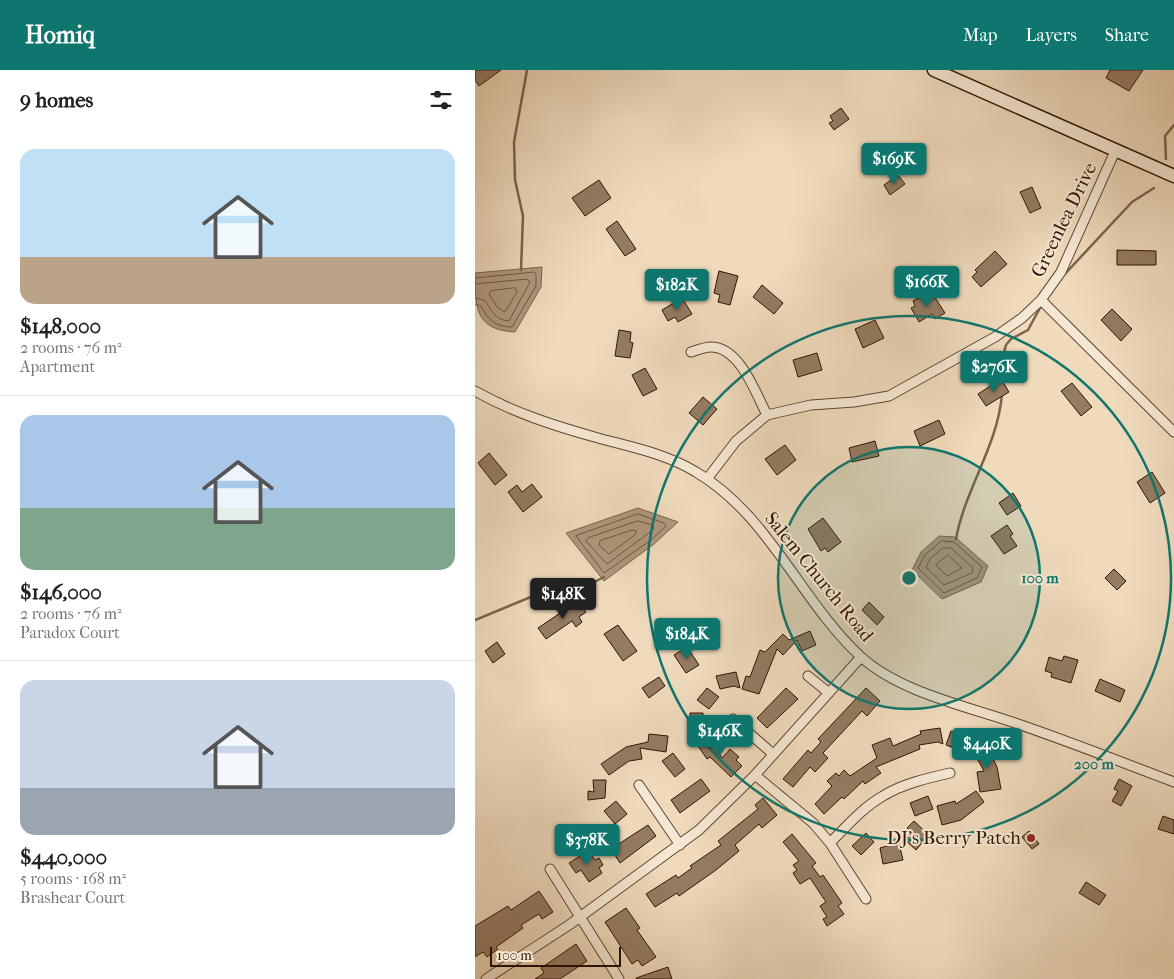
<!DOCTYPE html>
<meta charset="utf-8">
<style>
:root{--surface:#fff;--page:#f2f2f2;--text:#222;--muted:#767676;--line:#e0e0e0;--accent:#0f766e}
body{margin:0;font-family:"IM FELL French Canon",serif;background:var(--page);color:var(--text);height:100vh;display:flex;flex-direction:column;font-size:19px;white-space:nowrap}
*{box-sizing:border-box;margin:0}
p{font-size:16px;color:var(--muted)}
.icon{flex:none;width:28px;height:28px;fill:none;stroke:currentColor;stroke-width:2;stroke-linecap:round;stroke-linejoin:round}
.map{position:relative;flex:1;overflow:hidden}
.drawer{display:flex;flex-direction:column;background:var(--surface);width:475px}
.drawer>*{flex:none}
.scale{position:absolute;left:15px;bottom:12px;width:131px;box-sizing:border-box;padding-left:5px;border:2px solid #311500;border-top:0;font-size:14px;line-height:18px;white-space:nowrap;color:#311500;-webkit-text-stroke:4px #f5e7d3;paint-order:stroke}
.price{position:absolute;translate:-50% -42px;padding:0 11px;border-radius:5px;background:var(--accent);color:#fff;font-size:16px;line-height:32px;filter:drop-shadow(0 1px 2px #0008)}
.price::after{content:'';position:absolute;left:50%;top:30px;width:15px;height:11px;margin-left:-8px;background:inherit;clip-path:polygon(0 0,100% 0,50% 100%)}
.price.current{background:#222;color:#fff}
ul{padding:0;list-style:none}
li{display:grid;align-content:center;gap:10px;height:265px;padding:0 20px}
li+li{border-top:1px solid var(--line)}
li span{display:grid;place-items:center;height:155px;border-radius:15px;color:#555}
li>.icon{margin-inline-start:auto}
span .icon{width:90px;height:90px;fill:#fffc;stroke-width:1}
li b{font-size:21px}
h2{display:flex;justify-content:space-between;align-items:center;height:60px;padding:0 20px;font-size:21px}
header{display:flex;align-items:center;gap:30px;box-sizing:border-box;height:70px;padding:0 25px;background:var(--accent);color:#fff}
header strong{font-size:24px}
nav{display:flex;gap:28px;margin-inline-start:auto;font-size:18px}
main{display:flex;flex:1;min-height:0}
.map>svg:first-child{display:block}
</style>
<header>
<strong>Homiq</strong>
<nav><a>Map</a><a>Layers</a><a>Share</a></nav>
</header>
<main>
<section class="drawer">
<h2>9 homes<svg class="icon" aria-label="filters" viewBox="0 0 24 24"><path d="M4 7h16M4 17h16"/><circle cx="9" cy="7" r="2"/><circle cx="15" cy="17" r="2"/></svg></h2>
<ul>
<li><span style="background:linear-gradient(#bfe0f5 70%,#b9a48a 0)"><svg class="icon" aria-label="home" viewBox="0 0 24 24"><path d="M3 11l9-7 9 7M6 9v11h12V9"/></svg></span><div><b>$148,000</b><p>2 rooms · 76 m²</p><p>Apartment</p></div></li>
<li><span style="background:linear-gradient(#a9c7e8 60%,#7fa58c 0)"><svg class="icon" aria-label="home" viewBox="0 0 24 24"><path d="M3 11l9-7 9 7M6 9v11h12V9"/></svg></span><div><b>$146,000</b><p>2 rooms · 76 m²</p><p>Paradox Court</p></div></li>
<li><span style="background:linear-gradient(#c9d6e8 70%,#9aa5b1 0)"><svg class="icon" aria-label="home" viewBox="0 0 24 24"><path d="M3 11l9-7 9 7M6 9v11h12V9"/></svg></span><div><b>$440,000</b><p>5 rooms · 168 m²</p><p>Brashear Court</p></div></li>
</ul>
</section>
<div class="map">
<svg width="699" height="909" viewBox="0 0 699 909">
<rect width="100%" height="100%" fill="#efdabc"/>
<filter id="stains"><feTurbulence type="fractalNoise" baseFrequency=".004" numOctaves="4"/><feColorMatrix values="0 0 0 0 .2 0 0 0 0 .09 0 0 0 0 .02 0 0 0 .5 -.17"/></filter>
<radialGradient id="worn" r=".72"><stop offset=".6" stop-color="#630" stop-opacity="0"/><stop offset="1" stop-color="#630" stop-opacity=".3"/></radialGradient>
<path fill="#ae977c" stroke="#7c634a" d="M67,197L66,217L40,262C0,260 0,237 0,203Z
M163,438L203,452L179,474L129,511L91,463Z
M464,466L480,467L513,496L506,512L467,529L437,500L446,482Z"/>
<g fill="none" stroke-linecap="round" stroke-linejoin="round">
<path stroke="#70563e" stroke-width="1" d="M0,208L59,202L61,205V216L37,257C20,257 13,249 6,236L0,234
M0,214L52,209L55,212L34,251C19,250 17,240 9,230L0,228
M40,218L42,222L30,242L22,237L14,224L16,221Z
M163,444L189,453L191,456L176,470L129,503L101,466Z
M163,451L178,455L179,459L132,494L111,471L113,468Z
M158,460L161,461V464L134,484L124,475L125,471Z
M467,471L479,472L507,497L502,508L469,523L443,498L450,485Z
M468,478H476L498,498L497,503L469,515L451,497L455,489Z
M473,485L487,498L472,506L461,495Z"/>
<path stroke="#7c634a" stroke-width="2.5" d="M691,89L690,66L699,55
M46,200L48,146L40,110L39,72L52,0
M589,205L657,132L679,118
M527,314L528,286L531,275L536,269L553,260L566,236
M481,469C490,419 523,375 527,324
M0,550L63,524L104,520L129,507"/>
</g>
<path fill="#947b62" stroke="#311500" d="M0,0H26L4,16L0,10Z
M635,0H668L654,21L631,8Z
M366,38L374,49L359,60L354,53L358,51L355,46Z
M423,105L430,114L415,125L409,115Z
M124,110L136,128L110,146L97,128Z
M557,117L566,138L555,143L545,122Z
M142,151L161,179L150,186L131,159Z
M642,180L681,181V195H642Z
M520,181L532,194L506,217L497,207L502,202L500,200Z
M244,201L263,206L255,235L243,232L245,225L239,223Z
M465,202L471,211L462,217L456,208Z
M287,215L308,233L299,244L278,227Z
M447,226L450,231L459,226L470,243L460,249L457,244L444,252L436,238L440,236L438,231Z
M207,228L217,244L203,252L200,247L193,251L187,240Z
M637,239L657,259L646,271L626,250Z
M400,250L409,268L388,278L380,259Z
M144,260L156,262L155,272L158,273L155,288L140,286Z
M342,283L347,300L323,307L318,290Z
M170,298L182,319L168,326L157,305Z
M526,309L534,322L511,336L503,324Z
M597,313L617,337L606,346L586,321Z
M228,327L242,339L228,355L214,343Z
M464,350L470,364L445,376L439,361Z
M400,371L404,386L377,392L374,378Z
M310,375L321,390L302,405L290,389Z
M14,383L32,405L20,415L3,393Z
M677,402L690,423L675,433L662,412Z
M57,414L67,427L48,442L33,422L42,415L47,422Z
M538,423L546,436L532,445L524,433Z
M348,448L366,472L353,482L350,478L346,481L333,459Z
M532,455L538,464L535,466L542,476L529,484L516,466Z
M639,499L651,511L642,520L630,508Z
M103,531L111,542L104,547L107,552L101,557L97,551L71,569L63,558Z
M394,532L409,547L402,555L387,540Z
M143,555L162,581L148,591L129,564Z
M335,561L341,575L327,581L322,570L308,585L302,579L284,624L267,619L271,606L275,607L285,580L290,582L308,564L314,570Z
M22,572L30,584L18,593L10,581Z
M212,577L224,595L211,603L199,585Z
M589,586L603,590L596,613L576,607L577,603L570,601L574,587L587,591Z
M261,602L265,618L259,616L245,619L241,606Z
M184,607L190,616L174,628L167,618Z
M625,609L650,620L645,632L620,621Z
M232,618L244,627L234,639L222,630Z
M311,618L323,629L292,658L282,648Z
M391,618L405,631L392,646L387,641L348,683L353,688L340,702L335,697L318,717L308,709L333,680L336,683L346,672L343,669Z
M215,643H228V663H214Z
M465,658L468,674L463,672L444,675L445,679L401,697L406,703L390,714L388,711L369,729L367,727L349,744L340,734L357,716L352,711L361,703L364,706L369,700L375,706L402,688L397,675L415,668L418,676L446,664L445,661Z
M476,661L492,667L487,681L471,675Z
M174,664L193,666L191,682L165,678L167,689L154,691L134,705L126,694L151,677L173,672Z
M232,665L247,688L255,679L264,687L261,690L267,696L256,707L235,687L232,689L221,673Z
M510,673L522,697L526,719L505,722L502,702L509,701L497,679Z
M198,683L210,699L200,707L187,691Z
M226,709L235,721L205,743L196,730Z
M644,709L657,716L646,736L637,731L643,721L639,719Z
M118,710H131L130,728L113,730V721L119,722Z
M501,721L509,732L486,750L467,755L462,736L480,731L481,734Z
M453,726L458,739L440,746L435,733Z
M288,728L302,745L287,758L284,754L260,775L264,781L241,800L204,826L202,823L180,837L171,824L201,805L203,808L217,798L215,796L246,775L243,771L283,739L280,735Z
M141,731L152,744L140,754L129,741Z
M688,746L699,750V764L683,759Z
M439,751L457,768L450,776L447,773L441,780L428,768L440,765L432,758Z
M173,755L181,766L145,793L136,779Z
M554,761L564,774L557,779L547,767Z
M391,763L399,772L386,785L377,776Z
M317,764L341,793L337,796L345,807L348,805L367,833L363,836L369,844L352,856L348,849L352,847L345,836L351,832L335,808L325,814L318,803L322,800L318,795L324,791L308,772Z
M423,769L428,790L408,794L405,778L415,775L414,771Z
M113,781L120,790L124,788L128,795L124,798L127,803L114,812L106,800L101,803L94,793Z
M611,812L631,825L624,835L604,823Z
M64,821L78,842L67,849L64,844L46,855L48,858L21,877L23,879L12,887L8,882L0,887V856L33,836L36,840Z
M151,838L165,858L162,860L181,887L167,896L163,890L157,894L130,852Z
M101,874L112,891L85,909H60L69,903L66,898Z
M193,897L197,909H161V908Z"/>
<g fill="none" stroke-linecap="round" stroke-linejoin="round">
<g stroke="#60462f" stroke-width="11">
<path id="minor" d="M566,230L699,362
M216,282C222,280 230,277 236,277C265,277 281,324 292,345
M0,321C39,343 80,356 123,368C156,377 192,384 221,402C294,445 325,530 385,586C424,622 491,636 540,653C593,671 646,692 699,712
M232,409L261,371L292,345L336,335L379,332L414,326L520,267L547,248L566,230L586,202L641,79
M333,606L354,623
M258,649L298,684
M280,705L338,753L355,773L391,829
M164,715L205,775
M355,773C372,756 387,738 408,726C427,714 453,708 475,703
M75,799L144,909
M11,909L94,855L224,760L280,705L386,587"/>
</g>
<g stroke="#311500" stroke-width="15">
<path id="secondary" d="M459,0L699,106"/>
</g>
<use href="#minor" stroke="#f5e7d3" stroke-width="9"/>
<use href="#secondary" stroke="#f5e7d3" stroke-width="12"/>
</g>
<circle cx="434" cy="508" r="131" fill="#0f766e" fill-opacity=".12"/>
<g fill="none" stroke="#0f766e" stroke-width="2.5">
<circle cx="434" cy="508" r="131"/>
<circle cx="434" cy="508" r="262"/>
</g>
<circle fill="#8f2418" stroke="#f5e7d3" stroke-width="2" cx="556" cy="768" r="5"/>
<g text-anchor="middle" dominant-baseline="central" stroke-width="4" stroke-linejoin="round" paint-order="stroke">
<g font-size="19" fill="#311500" stroke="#f5e7d3">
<text transform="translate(589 150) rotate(-64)">Greenlea Drive</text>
<text transform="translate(344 507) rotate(51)">Salem Church Road</text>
</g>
<g font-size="19" fill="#311500" stroke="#f5e7d3" text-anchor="end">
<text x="546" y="768">DJ's Berry Patch</text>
</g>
</g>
<circle cx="434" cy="508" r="8" fill="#0f766e" stroke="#f5e7d3" stroke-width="2.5"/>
<g font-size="15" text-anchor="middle" font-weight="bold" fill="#0f766e" stroke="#f5e7d3" stroke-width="4" stroke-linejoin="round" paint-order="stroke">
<text x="565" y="513">100 m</text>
<text x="619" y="699">200 m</text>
</g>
<rect width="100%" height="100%" filter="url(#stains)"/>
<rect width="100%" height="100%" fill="url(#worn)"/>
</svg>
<div class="scale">100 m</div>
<b class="price" style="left:419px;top:115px">$169K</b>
<b class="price" style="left:452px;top:238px">$166K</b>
<b class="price" style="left:202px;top:241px">$182K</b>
<b class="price" style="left:519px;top:323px">$276K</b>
<b class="price current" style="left:88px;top:550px">$148K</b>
<b class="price" style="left:212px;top:590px">$184K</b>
<b class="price" style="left:245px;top:687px">$146K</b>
<b class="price" style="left:512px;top:700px">$440K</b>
<b class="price" style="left:112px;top:796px">$378K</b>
</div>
</main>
